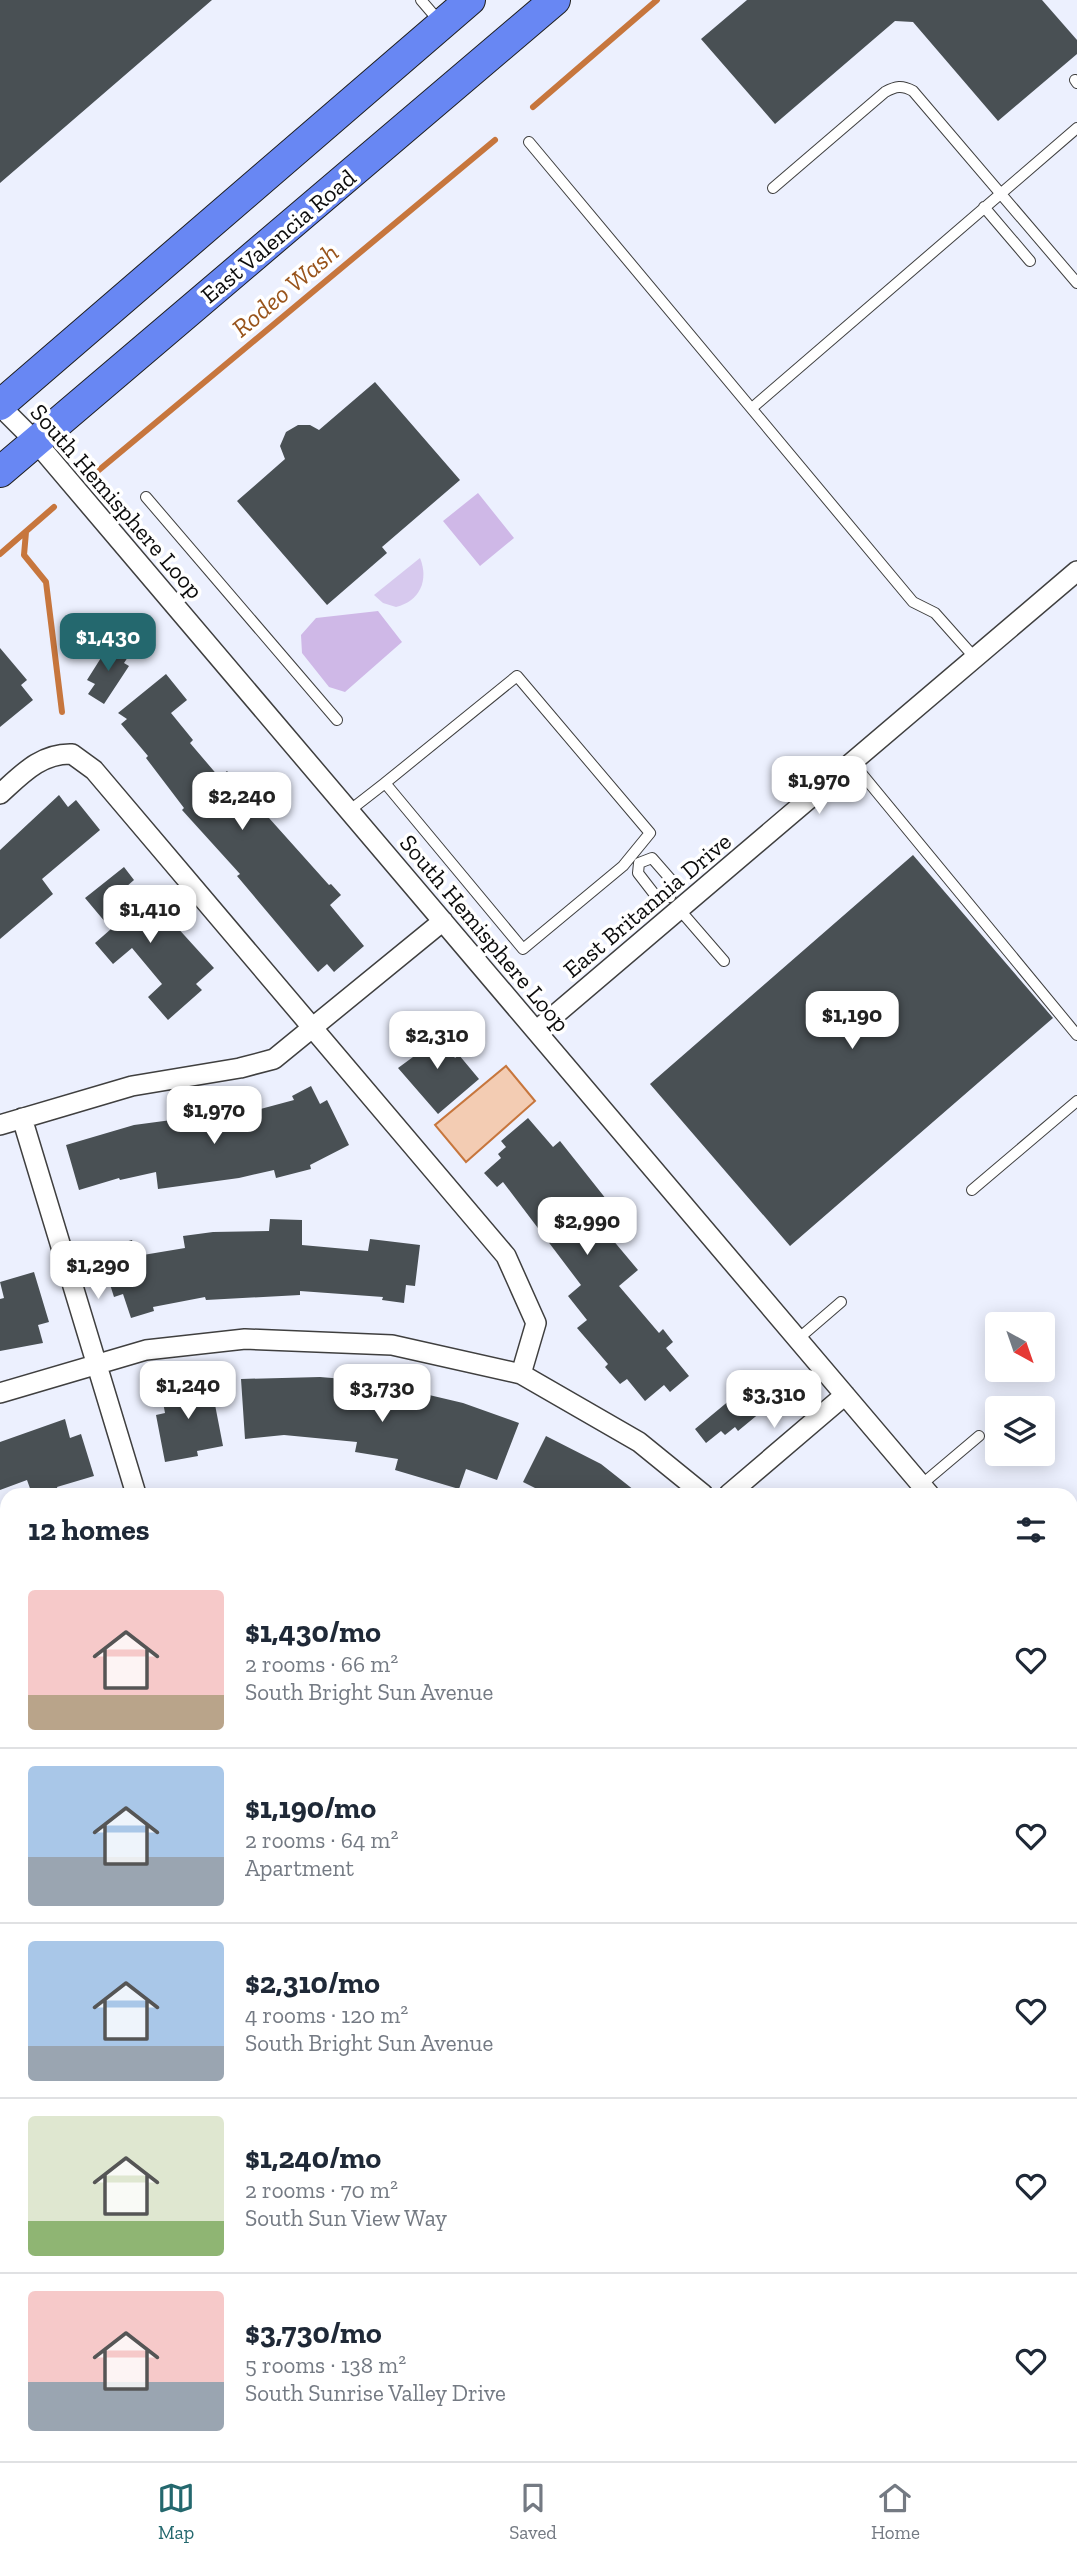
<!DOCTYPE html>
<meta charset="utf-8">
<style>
:root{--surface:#fff;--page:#f2f2f3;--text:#1f2937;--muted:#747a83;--line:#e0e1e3;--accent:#24686e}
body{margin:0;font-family:"Zilla Slab",serif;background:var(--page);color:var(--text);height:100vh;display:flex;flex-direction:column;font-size:26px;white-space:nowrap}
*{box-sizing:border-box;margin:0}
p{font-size:23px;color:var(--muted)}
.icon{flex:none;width:38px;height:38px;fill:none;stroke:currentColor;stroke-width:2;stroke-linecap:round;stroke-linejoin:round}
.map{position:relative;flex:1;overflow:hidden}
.side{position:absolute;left:0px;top:1488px;width:1078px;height:975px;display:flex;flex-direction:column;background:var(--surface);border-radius:21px 21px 0 0;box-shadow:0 4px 18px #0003}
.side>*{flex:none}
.needle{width:46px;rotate:140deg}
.controls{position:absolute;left:985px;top:1312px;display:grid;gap:14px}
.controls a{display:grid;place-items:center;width:70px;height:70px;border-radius:7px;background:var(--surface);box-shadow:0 4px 18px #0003;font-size:35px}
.price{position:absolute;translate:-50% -60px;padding:0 16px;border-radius:14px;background:#fff;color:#222;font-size:23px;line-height:46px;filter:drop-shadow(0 2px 4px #0008)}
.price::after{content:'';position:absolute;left:50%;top:42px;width:21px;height:16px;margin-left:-10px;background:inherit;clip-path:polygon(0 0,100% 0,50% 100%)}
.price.active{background:var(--accent);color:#fff}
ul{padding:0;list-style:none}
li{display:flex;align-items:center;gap:21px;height:175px;padding:0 28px}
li+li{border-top:2px solid var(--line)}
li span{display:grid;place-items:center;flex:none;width:196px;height:140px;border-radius:7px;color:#555}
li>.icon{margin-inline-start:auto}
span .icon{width:84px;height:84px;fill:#fffc;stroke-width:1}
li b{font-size:30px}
h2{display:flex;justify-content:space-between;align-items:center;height:84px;padding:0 28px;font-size:30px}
.tab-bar{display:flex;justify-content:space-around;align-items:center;height:98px;border-top:2px solid var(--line);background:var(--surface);font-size:19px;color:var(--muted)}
.tab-bar a{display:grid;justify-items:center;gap:4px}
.tab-bar .active{color:var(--accent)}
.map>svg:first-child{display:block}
</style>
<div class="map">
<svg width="1077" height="2461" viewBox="0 0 1077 2461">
<rect width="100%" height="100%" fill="#ecf0fe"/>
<path fill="#cfb8e7" d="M478,493L514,538L480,566L443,521Z
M378,611L402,642L345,692L329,687L302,653L301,635L316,618Z"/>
<path fill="#d7c9ee" d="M420,558C429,580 420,601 396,607L383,603L374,595Z"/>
<path fill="#f3ccb3" stroke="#c7763d" stroke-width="2" d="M506,1066L535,1101L466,1162L435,1125Z"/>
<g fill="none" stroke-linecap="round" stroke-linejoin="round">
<path stroke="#c7763d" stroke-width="6" d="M533,107L657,0
M99,470L495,140
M26,532L24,555L46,582L62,712
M0,554L54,507"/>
</g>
<path fill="#495054" d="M0,0H212L0,183Z
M747,0H1042L1077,40V54L998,121L913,22L895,21L775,124L701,39Z
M375,382L460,480L382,547L387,553L327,605L237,501L285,459L280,446L286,432L298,425H310L319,430Z
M111,642L130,654L124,663L129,666L104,704L88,694L95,684L87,680Z
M0,648L27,680L21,685L33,700L0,727Z
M166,674L187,700L171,713L193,740L190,743L219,777L227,771L329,885L331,884L341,895L330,905L364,946L334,972L327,964L318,972L306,958L237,876L240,874L182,810L184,808L146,758L148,756L121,724L127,719L118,713Z
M59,795L68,807L76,800L100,830L42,879L53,894L0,939V850Z
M913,855L1053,1018L790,1246L650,1084Z
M124,867L134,880L118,894L139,919L156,904L214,968L196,984L202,990L168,1020L148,997L162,984L132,948L113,964L95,943L111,929L85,898Z
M432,1027L455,1058L459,1055L479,1079L438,1114L398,1068L413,1057L406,1048Z
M311,1086L320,1104L327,1100L349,1145L310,1165L311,1169L276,1178L274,1170L239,1178L158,1189L156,1172L120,1180L119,1178L79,1190L66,1145L134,1125L179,1119L180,1123L207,1119L208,1123L294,1100L292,1096Z
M528,1118L553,1147L560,1141L614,1209L606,1216L620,1232L612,1239L638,1270L619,1286L659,1333L663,1329L673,1342L666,1348L689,1376L670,1392L664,1385L645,1401L627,1379L620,1384L605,1367L608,1364L577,1328L587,1320L568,1296L581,1285L503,1182L497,1187L484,1173L501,1158L498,1154L506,1147L501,1141Z
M270,1219L302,1220V1245L368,1251L370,1239L420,1245L415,1286L406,1285L404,1303L382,1300L383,1297L300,1291V1295L206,1300L205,1297L153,1307L154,1311L131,1318L123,1294L114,1297L99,1250L132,1240L137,1256L185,1248L183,1236L213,1232L269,1231Z
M34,1272L49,1322L38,1325L43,1343L0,1351V1299L4,1298L0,1282Z
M320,1377L391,1383V1386L463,1403L519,1423L497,1480L466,1469L459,1489L395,1470L398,1459L355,1452L357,1442L284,1435L245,1439L241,1379Z
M184,1381L185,1389L211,1384L223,1446L197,1451L198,1456L165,1462L156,1415L165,1413L160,1386Z
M742,1390L761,1412L738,1431L735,1427L725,1435L721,1431L706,1443L695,1429Z
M65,1419L70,1438L81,1434L94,1476L57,1487L59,1494H32L27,1480L0,1490V1442Z
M546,1436L601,1464L639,1494H547L523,1482Z"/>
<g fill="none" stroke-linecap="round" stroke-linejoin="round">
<g stroke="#3f3f3f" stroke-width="12">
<path id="service" d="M421,0L439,21
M1075,80L1077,83
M529,142L913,602L935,613L975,658
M773,188L885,92C896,86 902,85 913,91L1077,283
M984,207L1030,261
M752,408L1077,128
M146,497L337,720
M852,762L1077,1035
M349,811L385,783L523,949L623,866L650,833L517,676L385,783
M652,858L673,882L670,897L655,895L638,873L639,863Z
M679,909L724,961
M972,1190L1077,1101
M798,1339L841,1302
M921,1485L979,1436"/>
</g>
<g stroke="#3f3f3f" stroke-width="22">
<path id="minor" d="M0,406L36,442L929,1494
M0,794C22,774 41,753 72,754L94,770L506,1256L536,1323L521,1374
M536,1031L1077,571
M22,1118L136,1494
M0,1125L132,1086L240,1068L274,1059L443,921
M0,1393L146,1350L245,1339L392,1345L521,1374L639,1442L703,1494
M729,1494L845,1395
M1071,1661L1077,1668
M0,1668L7,1666
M1071,1923L1077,1931
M0,1969L7,1967
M1071,1983L1077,1978
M0,2114L7,2108
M1071,2296L1077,2293
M430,2455L435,2461
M470,2461L477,2455
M877,2461L884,2455"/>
</g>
<g stroke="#2e2e2e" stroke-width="29">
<path id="secondary" d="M0,2239L7,2248
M0,2305L7,2313
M121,2455L125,2461
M177,2455L181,2461"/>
</g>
<g stroke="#1d1d1d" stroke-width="32">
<path id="primary" d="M0,405L470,0
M0,472L555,0"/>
</g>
<use href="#service" stroke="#fff" stroke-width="10"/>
<use href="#minor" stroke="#fff" stroke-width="19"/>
<use href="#secondary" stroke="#aab2fc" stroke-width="26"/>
<use href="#primary" stroke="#6887f3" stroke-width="30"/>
</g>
<g text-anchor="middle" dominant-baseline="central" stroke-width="7" stroke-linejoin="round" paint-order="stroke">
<g font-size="24" fill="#0c0c0c" stroke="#fff">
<text transform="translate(278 236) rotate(-40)">East Valencia Road</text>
<text transform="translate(117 501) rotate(49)">South Hemisphere Loop</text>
<text transform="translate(647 905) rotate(-40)">East Britannia Drive</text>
<text transform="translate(485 933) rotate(50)">South Hemisphere Loop</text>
</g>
<g font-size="26" font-style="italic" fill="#99541b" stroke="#fff">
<text transform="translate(285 290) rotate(-40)">Rodeo Wash</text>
</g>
</g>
</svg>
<div class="controls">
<a><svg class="needle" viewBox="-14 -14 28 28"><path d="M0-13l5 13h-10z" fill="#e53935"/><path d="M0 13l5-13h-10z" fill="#747a83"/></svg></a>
<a><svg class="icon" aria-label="layers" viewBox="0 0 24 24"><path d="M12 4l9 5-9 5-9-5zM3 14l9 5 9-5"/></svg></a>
</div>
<b class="price active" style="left:108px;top:673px">$1,430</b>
<b class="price" style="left:819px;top:816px">$1,970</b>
<b class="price" style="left:242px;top:832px">$2,240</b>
<b class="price" style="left:150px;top:945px">$1,410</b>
<b class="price" style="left:852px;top:1051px">$1,190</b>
<b class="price" style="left:437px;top:1071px">$2,310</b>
<b class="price" style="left:214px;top:1146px">$1,970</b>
<b class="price" style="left:587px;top:1257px">$2,990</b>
<b class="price" style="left:98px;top:1301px">$1,290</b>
<b class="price" style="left:188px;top:1421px">$1,240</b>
<b class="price" style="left:382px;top:1424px">$3,730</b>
<b class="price" style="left:774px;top:1430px">$3,310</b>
<section class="side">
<h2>12 homes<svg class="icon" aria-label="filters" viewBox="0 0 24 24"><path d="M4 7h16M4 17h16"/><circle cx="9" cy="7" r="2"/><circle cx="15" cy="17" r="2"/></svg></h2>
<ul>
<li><span style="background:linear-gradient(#f6c9c9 75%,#b9a48a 0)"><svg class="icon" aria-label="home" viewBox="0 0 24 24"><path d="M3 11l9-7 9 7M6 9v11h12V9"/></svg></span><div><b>$1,430/mo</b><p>2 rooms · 66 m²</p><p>South Bright Sun Avenue</p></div><svg class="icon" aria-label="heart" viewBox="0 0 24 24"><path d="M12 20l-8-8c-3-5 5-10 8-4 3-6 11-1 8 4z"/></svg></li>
<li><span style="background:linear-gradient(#a9c7e8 65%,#9aa5b1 0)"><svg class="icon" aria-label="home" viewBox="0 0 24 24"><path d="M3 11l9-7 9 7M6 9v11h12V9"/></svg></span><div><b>$1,190/mo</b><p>2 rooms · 64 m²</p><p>Apartment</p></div><svg class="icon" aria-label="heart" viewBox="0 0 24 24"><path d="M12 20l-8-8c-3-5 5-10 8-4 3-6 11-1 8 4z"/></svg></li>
<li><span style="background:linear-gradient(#a9c7e8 75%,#9aa5b1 0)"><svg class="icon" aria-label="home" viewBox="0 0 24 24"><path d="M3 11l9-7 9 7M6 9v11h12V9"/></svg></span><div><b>$2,310/mo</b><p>4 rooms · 120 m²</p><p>South Bright Sun Avenue</p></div><svg class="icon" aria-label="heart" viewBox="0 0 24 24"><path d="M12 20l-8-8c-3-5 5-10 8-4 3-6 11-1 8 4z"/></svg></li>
<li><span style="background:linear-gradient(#dfe7d0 75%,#8fb573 0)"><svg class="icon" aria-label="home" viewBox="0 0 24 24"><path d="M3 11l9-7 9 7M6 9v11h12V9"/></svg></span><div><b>$1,240/mo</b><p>2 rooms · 70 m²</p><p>South Sun View Way</p></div><svg class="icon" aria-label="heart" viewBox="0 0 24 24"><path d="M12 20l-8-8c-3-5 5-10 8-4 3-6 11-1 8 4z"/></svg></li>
<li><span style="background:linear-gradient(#f6c9c9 65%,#9aa5b1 0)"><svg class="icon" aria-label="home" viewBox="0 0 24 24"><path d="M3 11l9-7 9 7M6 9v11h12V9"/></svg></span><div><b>$3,730/mo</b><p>5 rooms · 138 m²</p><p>South Sunrise Valley Drive</p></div><svg class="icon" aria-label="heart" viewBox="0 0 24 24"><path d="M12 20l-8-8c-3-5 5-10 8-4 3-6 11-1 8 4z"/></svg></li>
</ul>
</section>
</div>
<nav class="tab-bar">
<a class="active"><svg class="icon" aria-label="map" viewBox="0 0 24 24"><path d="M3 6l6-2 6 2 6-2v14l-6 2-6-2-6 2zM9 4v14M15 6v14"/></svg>Map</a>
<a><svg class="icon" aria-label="saved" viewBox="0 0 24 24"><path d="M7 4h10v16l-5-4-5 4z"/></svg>Saved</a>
<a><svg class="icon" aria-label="home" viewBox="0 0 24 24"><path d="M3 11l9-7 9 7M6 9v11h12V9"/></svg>Home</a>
</nav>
